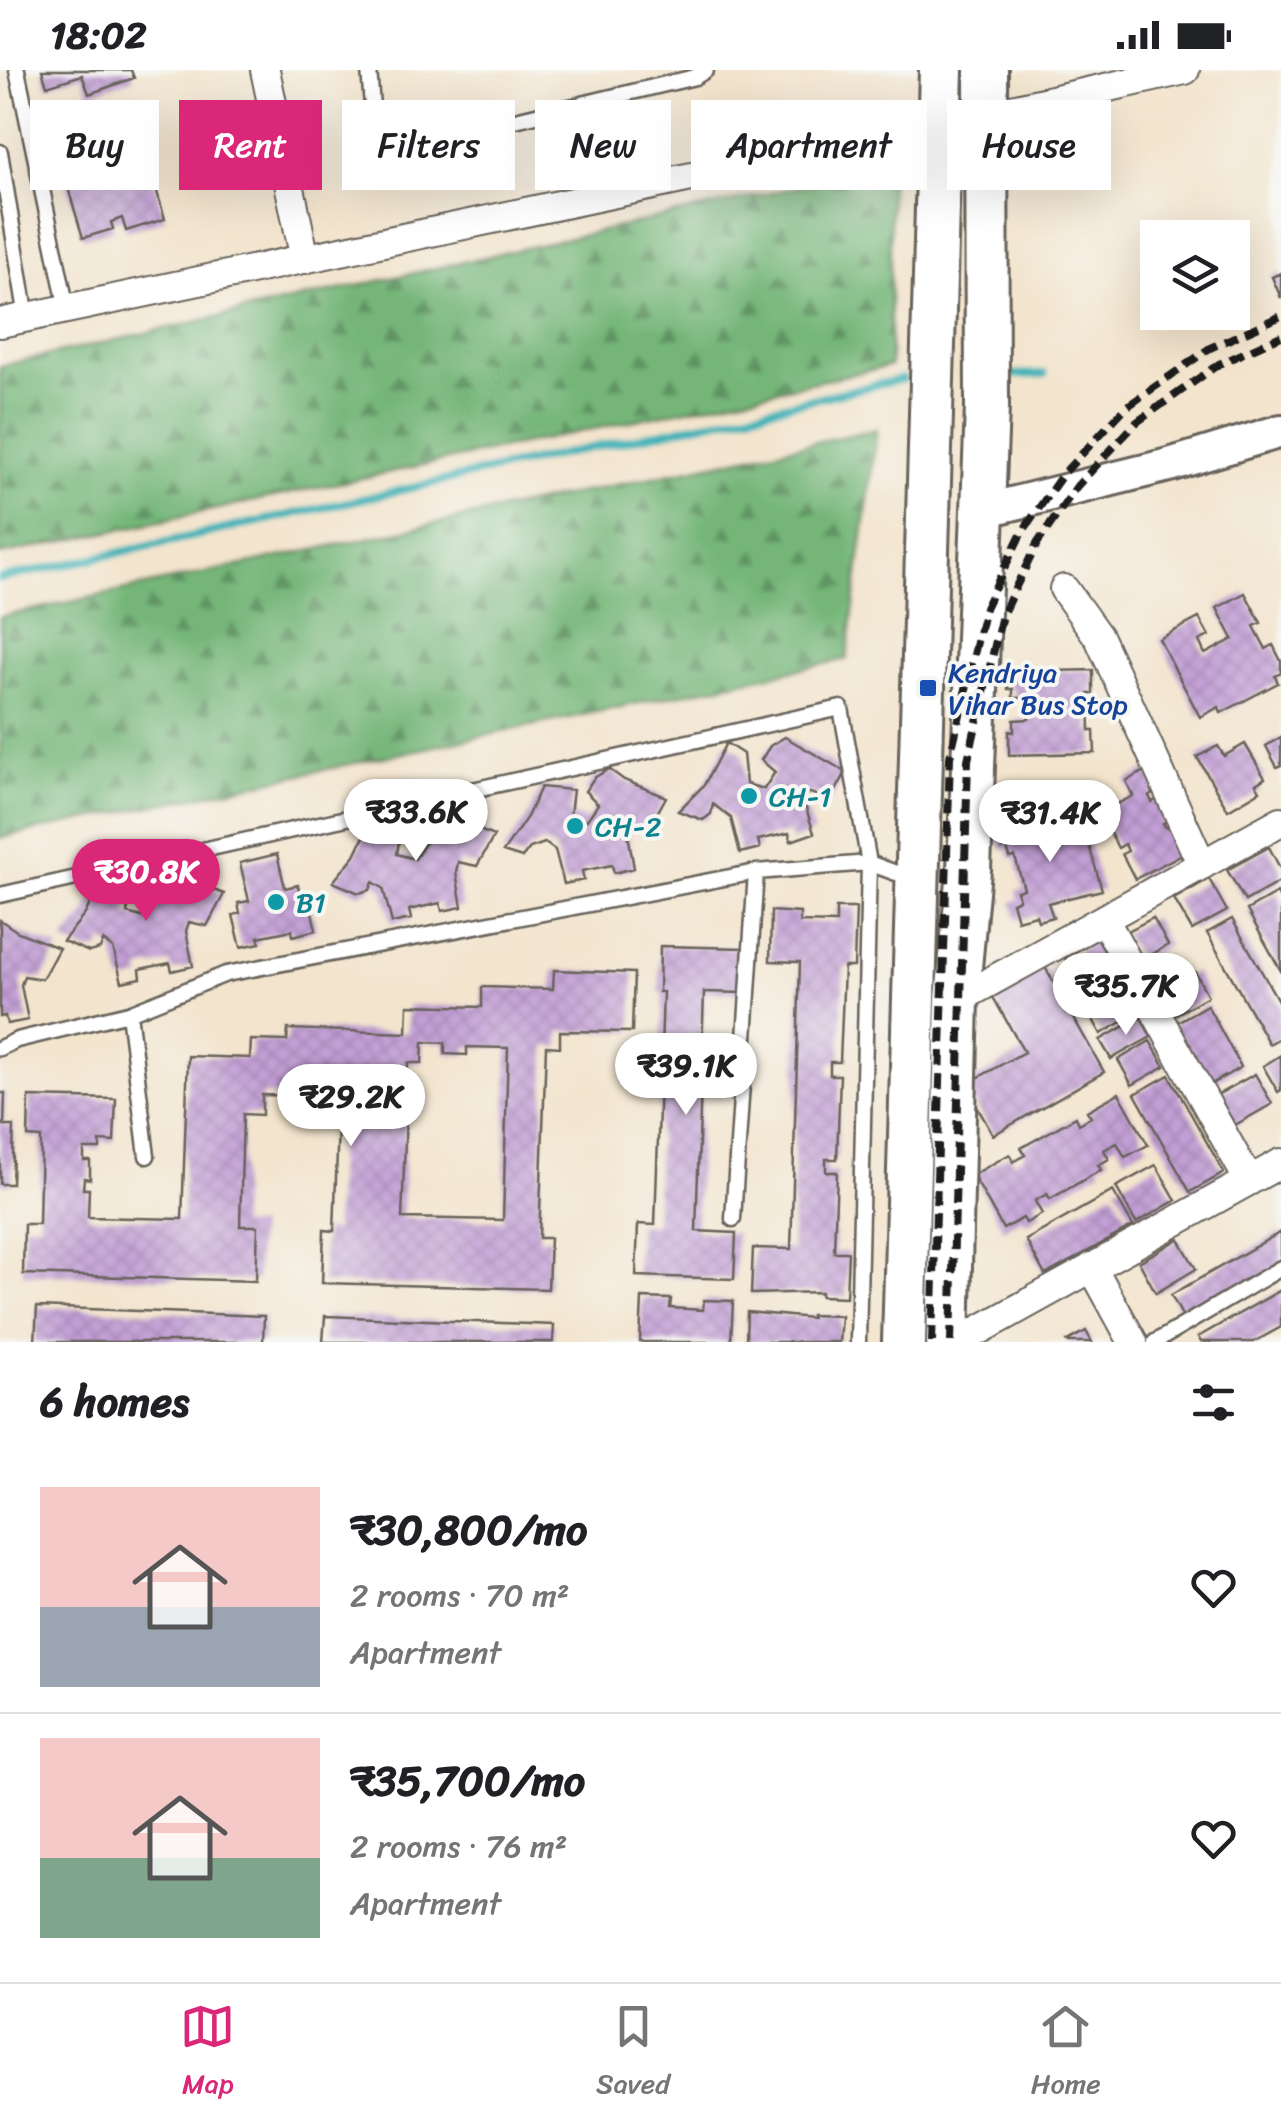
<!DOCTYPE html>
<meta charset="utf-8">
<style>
:root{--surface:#fff;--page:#f6f6f6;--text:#202124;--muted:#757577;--line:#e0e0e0;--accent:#db2777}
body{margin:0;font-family:Sriracha,sans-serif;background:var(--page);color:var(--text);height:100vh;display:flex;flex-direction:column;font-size:38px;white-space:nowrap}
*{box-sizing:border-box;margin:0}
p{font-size:32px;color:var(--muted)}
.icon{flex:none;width:55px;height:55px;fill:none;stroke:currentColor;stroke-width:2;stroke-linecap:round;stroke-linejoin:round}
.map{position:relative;height:1272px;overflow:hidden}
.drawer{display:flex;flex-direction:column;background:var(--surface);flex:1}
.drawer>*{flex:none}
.hud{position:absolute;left:30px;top:30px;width:1222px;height:90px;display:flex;gap:20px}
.fabs{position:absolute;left:1140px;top:150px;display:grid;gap:20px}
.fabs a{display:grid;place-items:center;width:110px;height:110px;border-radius:0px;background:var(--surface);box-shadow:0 10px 40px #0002;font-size:50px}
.price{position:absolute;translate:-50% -85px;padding:0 22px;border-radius:35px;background:#fff;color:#222;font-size:32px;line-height:65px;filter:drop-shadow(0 2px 5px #0008)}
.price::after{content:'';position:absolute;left:50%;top:60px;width:30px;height:22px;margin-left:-15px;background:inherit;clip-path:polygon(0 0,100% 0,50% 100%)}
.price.on{background:var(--accent);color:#fff}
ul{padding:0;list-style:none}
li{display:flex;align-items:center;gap:30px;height:250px;padding:0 40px}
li+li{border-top:2px solid var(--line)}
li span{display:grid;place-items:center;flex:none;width:280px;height:200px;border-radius:0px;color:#555}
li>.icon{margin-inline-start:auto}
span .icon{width:120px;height:120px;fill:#fffc;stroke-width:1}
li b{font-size:42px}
h2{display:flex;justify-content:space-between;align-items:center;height:120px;padding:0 40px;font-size:42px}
.chip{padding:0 35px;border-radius:0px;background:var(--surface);box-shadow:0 10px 40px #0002;font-size:35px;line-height:90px}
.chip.on{background:var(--accent);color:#fff}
.status{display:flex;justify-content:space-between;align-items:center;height:70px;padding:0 50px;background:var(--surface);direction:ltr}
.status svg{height:28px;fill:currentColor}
.dock{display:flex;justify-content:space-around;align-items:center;height:140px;border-top:2px solid var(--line);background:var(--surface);font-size:28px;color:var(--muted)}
.dock a{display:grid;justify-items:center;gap:5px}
.dock .on{color:var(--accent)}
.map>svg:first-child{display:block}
</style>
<div class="status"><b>18:02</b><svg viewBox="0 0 49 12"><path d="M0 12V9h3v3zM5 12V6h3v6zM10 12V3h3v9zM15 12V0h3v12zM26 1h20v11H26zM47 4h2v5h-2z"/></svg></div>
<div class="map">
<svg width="1281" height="1272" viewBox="0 0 1281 1272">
<defs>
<pattern id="forest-firs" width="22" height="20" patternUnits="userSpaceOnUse" patternTransform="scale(2.5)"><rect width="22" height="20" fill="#74b678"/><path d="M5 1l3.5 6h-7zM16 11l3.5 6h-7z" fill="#5e9362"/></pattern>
<pattern id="building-cross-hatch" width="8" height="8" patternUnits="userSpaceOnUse" patternTransform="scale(2.5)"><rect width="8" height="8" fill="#c29fd5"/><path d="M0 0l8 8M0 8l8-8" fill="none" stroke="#a688b6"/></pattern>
</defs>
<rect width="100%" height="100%" fill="#f6f6f2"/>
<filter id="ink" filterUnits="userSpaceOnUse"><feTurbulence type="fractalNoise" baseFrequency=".01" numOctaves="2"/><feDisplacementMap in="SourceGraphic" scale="20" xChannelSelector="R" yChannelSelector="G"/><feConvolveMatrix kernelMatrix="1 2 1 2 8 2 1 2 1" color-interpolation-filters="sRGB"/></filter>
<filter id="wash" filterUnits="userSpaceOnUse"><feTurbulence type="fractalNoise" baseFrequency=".0048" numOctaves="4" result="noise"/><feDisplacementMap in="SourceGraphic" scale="40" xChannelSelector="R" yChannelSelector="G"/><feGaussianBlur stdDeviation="2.25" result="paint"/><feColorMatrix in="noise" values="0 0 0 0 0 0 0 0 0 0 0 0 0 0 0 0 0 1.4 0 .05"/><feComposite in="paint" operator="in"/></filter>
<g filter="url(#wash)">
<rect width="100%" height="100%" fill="#f3e4cd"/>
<path fill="url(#forest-firs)" stroke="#48694a" stroke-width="2.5" d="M890,96V296L0,485V296Z
M877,359L847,589L0,768V547Z"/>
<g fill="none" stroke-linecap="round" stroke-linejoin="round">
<path stroke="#41b2b8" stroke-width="8" d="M1010,305L1044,304
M0,509L903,309"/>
</g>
<g id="blocks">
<path fill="url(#building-cross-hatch)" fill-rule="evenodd" d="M42,0H131L134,8L89,24L82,5L47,16Z
M135,47L165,149L126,161L122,148L111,152L113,159L83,168L63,101L69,99L59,79L98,67L96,59Z
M1281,203V228L1272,207Z
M1245,523L1261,553L1254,556L1266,579L1273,575L1281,591V603L1275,606L1278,613L1221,643L1219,637L1200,647L1159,569L1199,548L1209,566L1199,571L1205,584L1233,569L1217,538Z
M1093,600V624H1089L1090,661H1094L1095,683L1009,685V661L1014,662V650L1029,649V628H1013V619H1008V602Z
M785,667L846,702L831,730L807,722L804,732L814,763L791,771L789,763L758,770L760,778L740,783L731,748L713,734L711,744L703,750L678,741L704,715L726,673L743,684L746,714L764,719L775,702L761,690L770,676Z
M1281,667V695L1277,697L1266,676Z
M1245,674L1265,708L1256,714L1260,721L1228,740L1197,687L1218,676L1224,686Z
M609,699L624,710L666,727L649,758L630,754L628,764L634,798L614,803L612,795L582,801L584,810L564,814L555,780L545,773L530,778L522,788L503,782L527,747L541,717L573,720L570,745L587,750L598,734L585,721L594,708Z
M1147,700L1158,722L1149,726L1152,732L1158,729L1169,750L1163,753L1166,758L1171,756L1186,782L1135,809L1122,784L1128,781L1125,774L1118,778L1107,757L1113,754L1110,749L1106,751L1094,728L1107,721L1115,735L1133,726L1126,711Z
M436,738L452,749L494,766L477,796L458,792L456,802L462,837L442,841L440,833L409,840L411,849L392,853L383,818L373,812L370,820L359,823L333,812L355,785L369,756L401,759L397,784L415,789L426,772L412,760L421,746Z
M1081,748L1102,820L1048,833L1053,847L1038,851L1036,845L1017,850L1012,832L1019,829L1017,821L1024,819L1015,787L1010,788L1007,778L1002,779L997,762L1040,749L1043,760Z
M1269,777L1281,800V811L1245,831L1227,800Z
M277,784L285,818L298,815L300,826L308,824L316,860L293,866L292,860L258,867L260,873L241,877L233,845L240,843L238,833L249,831L240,793Z
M166,797L182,808L224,824L207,856L189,852L186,861L193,896L172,901L170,893L140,899L141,908L122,912L113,878L103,871L100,879L89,882L63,871L85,844L99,815L131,818L127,843L145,848L156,832L142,819L152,806Z
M1209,809L1227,841L1192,860L1174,829Z
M1277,823L1281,831V901L1247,840Z
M836,838H856L854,897H844L840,992H830V1005H840L837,1089H826V1102H837L834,1182H848L846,1227L821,1226V1222L751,1224L753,1178L791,1179L800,892L770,891L771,841L800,843V852L836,853Z
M1153,848L1168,875L1139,891L1124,863Z
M1232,849L1281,936V967L1269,974L1207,863Z
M0,850L18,862L59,878L42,909L24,906L21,915L28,950L7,954L5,946L0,947Z
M1098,869L1109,890L1076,908L1065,888Z
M660,876L745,878L744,923L704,922L696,1161L736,1163L734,1209L636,1206L638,1154L655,1155L663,922H659Z
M1112,896L1138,943L1101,964L1075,917Z
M1045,897L1104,1002L993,1065L965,1015L1024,982L993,927Z
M554,900L634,903L632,962L560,961V977L546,976L539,1168H550L548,1219L322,1213L324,1160L334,1161L339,1028H343L344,1008H334V1014L303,1013L302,1026L262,1025V1045L243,1044L240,1156H258L256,1211L23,1204L24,1154H39L41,1068L28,1067L29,1027L116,1029L114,1072L100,1071V1079H84V1091H90V1109L84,1108L83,1119H89L88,1147L182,1149L188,986L250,988L251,970L287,971L288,959L407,963L408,935L482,937V917L553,919ZM423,972L445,973V984L467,985V977L508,978L503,1150L402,1148L408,993H422Z
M1195,902L1208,926L1168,949L1154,925Z
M1207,935L1241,997L1206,1017L1172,955Z
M1141,947L1151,967L1111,989L1100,970Z
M1150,971L1165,996L1132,1015L1118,990Z
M1281,985V1020L1278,1022L1263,996Z
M1255,1004L1272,1034L1235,1055L1217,1025Z
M1169,1005L1224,1103L1190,1122L1135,1024Z
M0,1023H5L4,1056H14L12,1114H0Z
M1119,1023L1148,1075L1125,1087L1117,1073L1104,1080L1109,1089L1098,1095L1101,1100L1050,1129L1047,1124L1035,1131L1042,1144L1026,1153L1023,1148L1003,1159L973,1105L1010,1084L1013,1092L1025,1085L1021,1078L1076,1047L1079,1054L1091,1047L1087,1041Z
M1156,1095L1176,1130L1136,1153L1116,1117Z
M1113,1121L1133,1156L1045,1205L1026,1170Z
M1281,1162V1196L1185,1251L1171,1225Z
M1179,1169L1196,1199L1156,1223L1139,1192Z
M1281,1220V1257L1254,1272H1201L1198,1267Z
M642,1228L671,1229L670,1238L703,1240L704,1230L733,1231L731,1272H640Z
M37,1237L264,1246L263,1272H35Z
M747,1242L811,1248V1245L841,1246L839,1272H746Z
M325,1246L554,1255L553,1272H323Z
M1086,1261L1092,1272H1066Z"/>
</g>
</g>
<g filter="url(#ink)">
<use href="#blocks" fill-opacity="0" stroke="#67625a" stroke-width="2.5"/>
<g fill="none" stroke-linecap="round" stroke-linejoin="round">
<g stroke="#67625a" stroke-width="19">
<path id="service" d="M17,0L67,239
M369,0L373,48L400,71L419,73L695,7L706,0
M0,82L27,248
M0,825L841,638L869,793L858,1272
M129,943L147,1086
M0,978L17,970L129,943L226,904L756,802L869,793L896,803L914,801
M733,1149L756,802
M1155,1272L1281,1198"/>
</g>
<g stroke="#67625a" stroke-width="32">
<path id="minor" d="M265,0L305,189
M0,253L985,45L1185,0
M1064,519L1099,568L1202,795
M1104,849L1249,1111
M957,930L1281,751
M1092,1197L1133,1272
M958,1272L1281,1093"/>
</g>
<g stroke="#67625a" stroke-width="38">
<path id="tertiary" d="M983,441L1169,395L1281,361"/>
</g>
<g stroke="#67625a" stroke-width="48">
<path id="primary" d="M904,1272L941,0
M948,1272L957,930L969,800L987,337L986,0"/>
</g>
<use href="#service" stroke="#fff" stroke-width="14"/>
<use href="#minor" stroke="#fff" stroke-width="28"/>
<use href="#tertiary" stroke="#fff" stroke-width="32"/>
<use href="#primary" stroke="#fff" stroke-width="42"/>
<path stroke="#1c1c1c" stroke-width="8" stroke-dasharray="15 8" stroke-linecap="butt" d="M932,1272L950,687L985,538L1021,464L1062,405L1125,338L1210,278L1281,246
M951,1272L968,690L1002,545L1037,474L1077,416L1137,352L1219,294L1281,266"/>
</g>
</g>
<rect fill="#1a4fb4" stroke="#f6f6f2" stroke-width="4" x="918" y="608" width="20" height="20" rx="5"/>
<g fill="#0f9aa8" stroke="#f6f6f2" stroke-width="4">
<circle cx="749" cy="726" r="10"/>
<circle cx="575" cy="756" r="10"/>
<circle cx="276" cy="832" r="10"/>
</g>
<g text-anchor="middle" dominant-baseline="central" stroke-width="8" stroke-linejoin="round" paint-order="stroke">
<g font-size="28" fill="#164399" stroke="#f6f6f2" text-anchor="start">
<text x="948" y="602">Kendriya<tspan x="948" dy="32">Vihar Bus Stop</tspan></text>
</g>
<g font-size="28" fill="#0d838f" stroke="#f6f6f2" text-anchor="start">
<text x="769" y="726">CH-1</text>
<text x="595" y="756">CH-2</text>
<text x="296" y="832">B1</text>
</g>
</g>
</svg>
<div class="fabs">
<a><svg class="icon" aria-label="layers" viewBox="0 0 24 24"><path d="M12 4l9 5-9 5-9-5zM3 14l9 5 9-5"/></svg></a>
</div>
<b class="price" style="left:416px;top:794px">₹33.6K</b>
<b class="price" style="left:1050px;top:795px">₹31.4K</b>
<b class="price on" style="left:146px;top:854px">₹30.8K</b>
<b class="price" style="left:1126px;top:968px">₹35.7K</b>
<b class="price" style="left:686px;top:1048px">₹39.1K</b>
<b class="price" style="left:351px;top:1079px">₹29.2K</b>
<div class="hud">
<a class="chip">Buy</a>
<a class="chip on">Rent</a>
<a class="chip">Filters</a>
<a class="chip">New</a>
<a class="chip">Apartment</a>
<a class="chip">House</a>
</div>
</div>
<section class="drawer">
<h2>6 homes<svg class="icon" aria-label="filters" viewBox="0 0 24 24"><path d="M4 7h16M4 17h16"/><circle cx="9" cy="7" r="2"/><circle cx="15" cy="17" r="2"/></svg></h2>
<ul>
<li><span style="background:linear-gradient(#f6c9c9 60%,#9aa5b1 0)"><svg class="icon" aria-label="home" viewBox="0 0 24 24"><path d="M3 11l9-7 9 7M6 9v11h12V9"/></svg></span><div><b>₹30,800/mo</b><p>2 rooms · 70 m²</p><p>Apartment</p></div><svg class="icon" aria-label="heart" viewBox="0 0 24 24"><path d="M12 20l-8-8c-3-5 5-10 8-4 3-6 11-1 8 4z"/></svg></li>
<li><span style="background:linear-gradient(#f6c9c9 60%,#7fa58c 0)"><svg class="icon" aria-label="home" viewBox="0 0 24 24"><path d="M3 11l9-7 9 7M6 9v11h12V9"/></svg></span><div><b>₹35,700/mo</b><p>2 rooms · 76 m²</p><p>Apartment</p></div><svg class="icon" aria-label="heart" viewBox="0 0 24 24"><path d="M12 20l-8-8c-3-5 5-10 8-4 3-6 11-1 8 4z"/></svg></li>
</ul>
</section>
<nav class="dock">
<a class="on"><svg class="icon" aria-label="map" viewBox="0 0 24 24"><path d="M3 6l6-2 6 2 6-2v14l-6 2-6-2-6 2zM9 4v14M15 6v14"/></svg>Map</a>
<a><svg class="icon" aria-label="saved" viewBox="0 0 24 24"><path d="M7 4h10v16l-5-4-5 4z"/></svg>Saved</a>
<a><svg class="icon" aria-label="home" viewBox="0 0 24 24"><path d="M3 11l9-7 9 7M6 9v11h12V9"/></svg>Home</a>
</nav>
